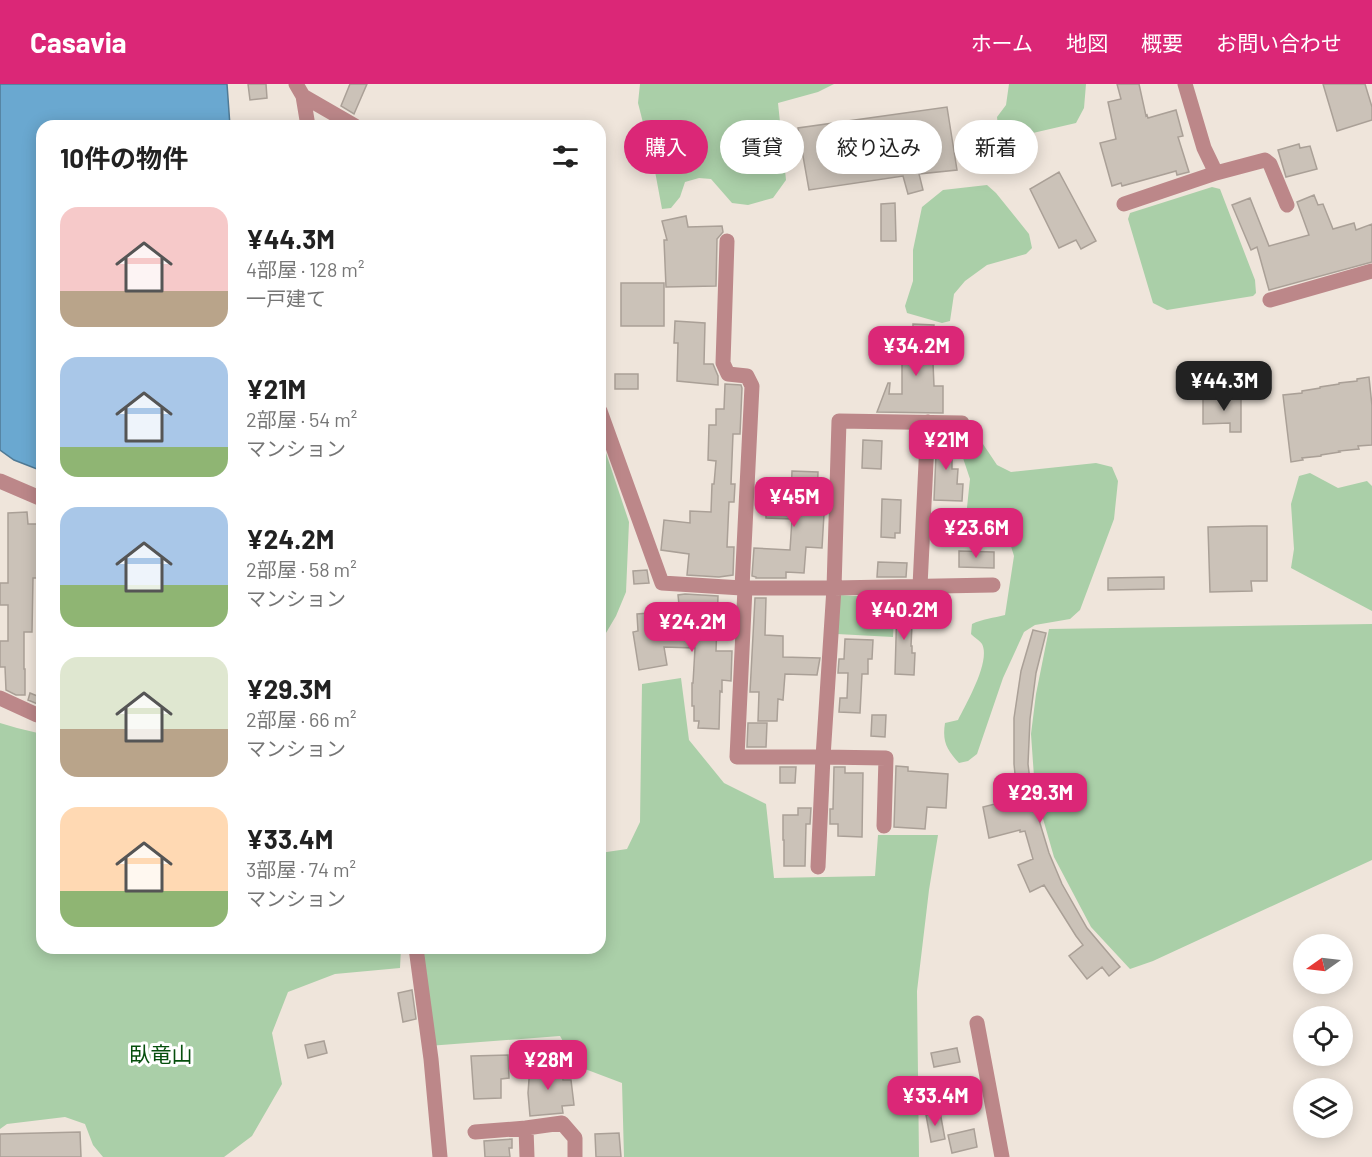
<!DOCTYPE html>
<html lang="ja">
<meta charset="utf-8">
<style>
:root{--surface:#fff;--page:#f2f2f2;--text:#222;--muted:#767676;--accent:#db2777}
body{margin:0;font-family:Barlow,"Noto Sans JP",sans-serif;background:var(--page);color:var(--text);height:100vh;display:flex;flex-direction:column;font-size:22px;white-space:nowrap}
*{box-sizing:border-box;margin:0}
p{font-size:20px;color:var(--muted)}
.icon{flex:none;width:33px;height:33px;fill:none;stroke:currentColor;stroke-width:2;stroke-linecap:round;stroke-linejoin:round}
.map{position:relative;flex:1;overflow:hidden}
.drawer{position:absolute;left:36px;top:36px;width:570px;height:834px;display:flex;flex-direction:column;background:var(--surface);border-radius:18px;box-shadow:0 3px 15px #0003}
.drawer>*{flex:none}
.banner{position:absolute;left:624px;top:36px;width:570px;height:54px;display:flex;gap:12px}
.needle{width:39px;rotate:256deg}
.controls{position:absolute;left:1293px;top:850px;display:grid;gap:12px}
.controls a{display:grid;place-items:center;width:60px;height:60px;border-radius:50%;background:var(--surface);box-shadow:0 3px 15px #0003;font-size:30px}
.price{position:absolute;translate:-50% -51px;padding:0 14px;border-radius:12px;background:var(--accent);color:#fff;font-size:20px;line-height:39px;filter:drop-shadow(0 2px 3px #0008)}
.price::after{content:'';position:absolute;left:50%;top:36px;width:18px;height:14px;margin-left:-9px;background:inherit;clip-path:polygon(0 0,100% 0,50% 100%)}
.price.selected{background:#222;color:#fff}
ul{padding:0;list-style:none}
li{display:flex;align-items:center;gap:18px;height:150px;padding:0 24px}
li span{display:grid;place-items:center;flex:none;width:168px;height:120px;border-radius:18px;color:#555}
li>.icon{margin-inline-start:auto}
span .icon{width:72px;height:72px;fill:#fffc;stroke-width:1}
li b{font-size:26px}
h2{display:flex;justify-content:space-between;align-items:center;height:72px;padding:0 24px;font-size:26px}
.pill{padding:0 21px;border-radius:27px;background:var(--surface);box-shadow:0 3px 15px #0003;font-size:21px;line-height:54px}
.pill.selected{background:var(--accent);color:#fff}
header{display:flex;align-items:center;gap:36px;box-sizing:border-box;height:84px;padding:0 30px;background:var(--accent);color:#fff}
header strong{font-size:28px}
nav{display:flex;gap:33px;margin-inline-start:auto;font-size:21px}
.map>svg:first-child{display:block}
</style>
<header>
<strong>Casavia</strong>
<nav><a>ホーム</a><a>地図</a><a>概要</a><a>お問い合わせ</a></nav>
</header>
<div class="map">
<svg width="1372" height="1073" viewBox="0 0 1372 1073">
<rect width="100%" height="100%" fill="#efe5db"/>
<path fill="#aacfa8" d="M640,0H834L818,8L778,19L786,96L773,114L748,121L732,119L711,95L699,94L685,98L680,113L671,124L662,125L654,82L638,19Z
M1009,0H1086L1084,24L1076,39L1020,52L1005,61L999,53L997,33L1006,21Z
M987,101L996,109L1029,150L1032,164L1026,170L987,181L965,197L954,210L950,237L942,239L907,229L905,222L913,197V166L922,123L943,106Z
M1212,103L1220,105L1255,196L1256,209L1253,212L1167,226L1153,219L1128,135L1130,129Z
M972,348L979,354L997,381L1011,388L1096,379L1112,383L1118,397L1114,435L1080,526L1070,535L1035,541L1024,548L1003,594L977,670L968,677L959,679C947,666 942,658 945,639L958,636C966,620 991,577 982,560C980,557 974,553 971,550L972,540C982,535 994,534 1005,531L1014,472L1010,459L970,455L966,433L970,395L960,365L963,350Z
M600,351L629,438L626,508L616,532L603,554H600Z
M1310,389L1338,404L1367,397L1372,402V527L1291,484L1294,465L1291,420L1299,392Z
M839,511L895,514L893,553L837,550Z
M1372,540V776L1153,877L1130,885L1091,843L1054,773L1035,707L1031,650L1036,610L1049,545Z
M681,594L689,656L724,699L766,720L774,794L875,792L878,751H938L929,806L917,907L919,1073H624L622,999L577,982L560,952L428,962L419,864H600V769L627,765L640,738L642,600Z
M0,639L17,644L42,650V864H401L400,884L335,890L288,908L272,949L282,1000L252,1052L224,1073H103L93,1061L85,1040L65,1033L7,1040L0,1045Z"/>
<path fill="#6aa8d0" stroke="#507a95" stroke-width="1.5" d="M0,0H227L230,42H42V387L14,376L0,366Z"/>
<path fill="#cbc2b8" stroke="#aaa097" stroke-width="1.5" d="M248,0H266L267,14L250,16Z
M350,0H367L354,30L341,22Z
M1117,0H1139L1146,32L1147,31L1148,34L1176,26L1183,52L1178,53L1189,88L1177,91L1176,87L1122,102L1121,99L1112,102L1100,59L1116,55L1108,18L1121,15Z
M1323,0H1365L1372,23V36L1337,47Z
M947,23L957,86L919,90L923,106L908,110L903,92L809,106L798,44Z
M1299,60L1300,64L1310,62L1317,85L1286,93L1278,66Z
M1059,88L1096,157L1081,165L1076,156L1059,164L1030,105Z
M1314,111L1318,121L1323,120L1333,145L1354,139L1356,146L1372,140V178L1269,206L1257,163L1251,166L1232,121L1250,114L1269,162L1309,151L1297,118Z
M895,119L896,157H881V120Z
M686,132L688,143L722,142L723,148L717,155L716,202L666,203L664,156H667L662,137Z
M621,199H664V242H621Z
M675,237L705,239L704,280H713L718,292V301L677,297L678,259H674Z
M913,240L934,241L933,262H935V279H933L934,302H943V329L877,328L888,299H890L889,310H902V279H899V262H913Z
M615,290H638V305H615Z
M1369,293L1372,322V361L1358,362L1359,365L1339,367L1340,368L1321,371V372L1302,374L1303,376L1291,378L1283,311L1302,309V307L1320,304V303L1339,300V299L1357,297V295Z
M725,300L741,301L742,304L740,350H733L731,400H735L734,418H729L727,463H734L733,491L719,493L687,491L689,470L661,466L664,436L690,439V427L711,428L712,400H714L716,377L708,376L709,341H716V325H724Z
M1231,311H1241V348H1230V339L1203,340V315H1231Z
M937,348L952,349V385H958L957,400H963L962,417L934,416Z
M863,356L882,357L881,385L862,384Z
M792,387L818,388L817,414H827L826,430H824L822,464L806,463L804,489L786,488V494H756V493L752,492L754,464L790,466L792,435L766,434V414L773,415V411L791,412Z
M882,415L901,416L900,449H895V454L881,453Z
M27,428L28,440H39L38,494H33L32,548H24V585H25V611H16L6,606L5,583H0V557H8V521H0V499H8V429Z
M1252,442H1267V497H1251L1252,507L1210,508L1208,443Z
M959,467L994,468V484L959,483Z
M878,478L907,479L906,493H877Z
M647,486L649,499L634,500L633,487Z
M1164,493V505L1108,506V494Z
M685,510L718,512L716,567H732L731,597L722,596V608L720,607L719,645L698,644L699,637H694V622H692V599H693L695,564L664,563L667,581L639,586L633,548L638,547L637,530L649,529L650,545L656,544L657,554L682,550L678,511Z
M755,514H766L765,551L783,552V573L820,574L817,591L785,590L783,616L778,615L777,637H758L759,608H750Z
M897,520L913,521L911,562H912V569H915L914,591L895,590Z
M1033,546L1046,549L1036,589L1030,635L1028,680L1032,713L1049,769L1062,800L1087,844L1120,883L1109,892L1102,883L1087,895L1069,872L1083,861L1076,852L1044,801L1030,808L1018,781L1033,775L1025,747L1020,748V746L989,754L983,723L995,720L994,716L1017,710L1014,680V634L1021,587Z
M845,555L873,556L872,575H868V590H862L860,629L839,628L840,614H847L848,589H838L839,575H844Z
M30,609L42,614L40,621L28,616Z
M872,631H886L885,653L871,652Z
M748,639H767L766,663H747Z
M896,682L908,683V687L948,690L946,724L927,723L925,745L894,743Z
M780,683H796L795,699H780Z
M834,683H845V689H863L862,753L838,752V740H830V725H833Z
M798,724H811L810,740H806L805,782H784V756H783V731H798Z
M412,906L416,935L403,938L398,909Z
M324,957L327,969L308,974L305,961Z
M957,964L960,978L934,983L931,969Z
M508,971L509,994L501,995V1014L474,1015L471,972Z
M530,982L561,984L563,996H571L574,1021L562,1022L563,1029L530,1032L528,1009Z
M940,1028L945,1055L931,1058L926,1031Z
M974,1045L977,1063L952,1069L948,1051Z
M80,1048L81,1073H0V1050Z
M619,1049L621,1073H596L595,1050Z
M512,1055V1064H509L510,1073H485L484,1057Z"/>
<g fill="none" stroke-linecap="round" stroke-linejoin="round">
<path stroke="#bc8789" stroke-width="15" d="M296,0L303,12L308,42
M303,12L355,42
M1216,89L1265,76L1270,80L1287,121
M1124,120L1216,89L1204,64L1185,0
M727,157L723,279L728,290L747,292L752,302L742,504
M1270,216L1372,187
M600,327L662,499L742,504H834L993,501
M0,397L42,415
M920,502L928,338
M745,504L737,673H823L818,783
M0,614L37,631H42
M884,742L886,674L823,673L834,504L839,337L962,339
M416,864L431,975L440,1073
M977,939L1002,1073
M475,1048L526,1044
M527,1073L526,1044L562,1039L575,1054V1073"/>
</g>
<g text-anchor="middle" dominant-baseline="central" stroke-width="6" stroke-linejoin="round" paint-order="stroke">
<g font-size="21" fill="#064f0d" stroke="#fff">
<text x="161" y="969">臥竜山</text>
</g>
</g>
</svg>
<div class="controls">
<a><svg class="needle" viewBox="-14 -14 28 28"><path d="M0-13l5 13h-10z" fill="#e53935"/><path d="M0 13l5-13h-10z" fill="#767676"/></svg></a>
<a><svg class="icon" aria-label="locate" viewBox="0 0 24 24"><circle cx="12" cy="12" r="6"/><path d="M12 2v4M12 18v4M2 12h4M18 12h4"/></svg></a>
<a><svg class="icon" aria-label="layers" viewBox="0 0 24 24"><path d="M12 4l9 5-9 5-9-5zM3 14l9 5 9-5"/></svg></a>
</div>
<b class="price" style="left:916px;top:293px">¥34.2M</b>
<b class="price selected" style="left:1224px;top:328px">¥44.3M</b>
<b class="price" style="left:946px;top:387px">¥21M</b>
<b class="price" style="left:794px;top:444px">¥45M</b>
<b class="price" style="left:976px;top:475px">¥23.6M</b>
<b class="price" style="left:904px;top:557px">¥40.2M</b>
<b class="price" style="left:692px;top:569px">¥24.2M</b>
<b class="price" style="left:1040px;top:740px">¥29.3M</b>
<b class="price" style="left:548px;top:1007px">¥28M</b>
<b class="price" style="left:935px;top:1043px">¥33.4M</b>
<div class="banner">
<a class="pill selected">購入</a>
<a class="pill">賃貸</a>
<a class="pill">絞り込み</a>
<a class="pill">新着</a>
</div>
<section class="drawer">
<h2>10件の物件<svg class="icon" aria-label="filters" viewBox="0 0 24 24"><path d="M4 7h16M4 17h16"/><circle cx="9" cy="7" r="2"/><circle cx="15" cy="17" r="2"/></svg></h2>
<ul>
<li><span style="background:linear-gradient(#f6c9c9 70%,#b9a48a 0)"><svg class="icon" aria-label="home" viewBox="0 0 24 24"><path d="M3 11l9-7 9 7M6 9v11h12V9"/></svg></span><div><b>¥44.3M</b><p>4部屋 · 128 m²</p><p>一戸建て</p></div></li>
<li><span style="background:linear-gradient(#a9c7e8 75%,#8fb573 0)"><svg class="icon" aria-label="home" viewBox="0 0 24 24"><path d="M3 11l9-7 9 7M6 9v11h12V9"/></svg></span><div><b>¥21M</b><p>2部屋 · 54 m²</p><p>マンション</p></div></li>
<li><span style="background:linear-gradient(#a9c7e8 65%,#8fb573 0)"><svg class="icon" aria-label="home" viewBox="0 0 24 24"><path d="M3 11l9-7 9 7M6 9v11h12V9"/></svg></span><div><b>¥24.2M</b><p>2部屋 · 58 m²</p><p>マンション</p></div></li>
<li><span style="background:linear-gradient(#dfe7d0 60%,#b9a48a 0)"><svg class="icon" aria-label="home" viewBox="0 0 24 24"><path d="M3 11l9-7 9 7M6 9v11h12V9"/></svg></span><div><b>¥29.3M</b><p>2部屋 · 66 m²</p><p>マンション</p></div></li>
<li><span style="background:linear-gradient(#ffd9b3 70%,#8fb573 0)"><svg class="icon" aria-label="home" viewBox="0 0 24 24"><path d="M3 11l9-7 9 7M6 9v11h12V9"/></svg></span><div><b>¥33.4M</b><p>3部屋 · 74 m²</p><p>マンション</p></div></li>
</ul>
</section>
</div>
